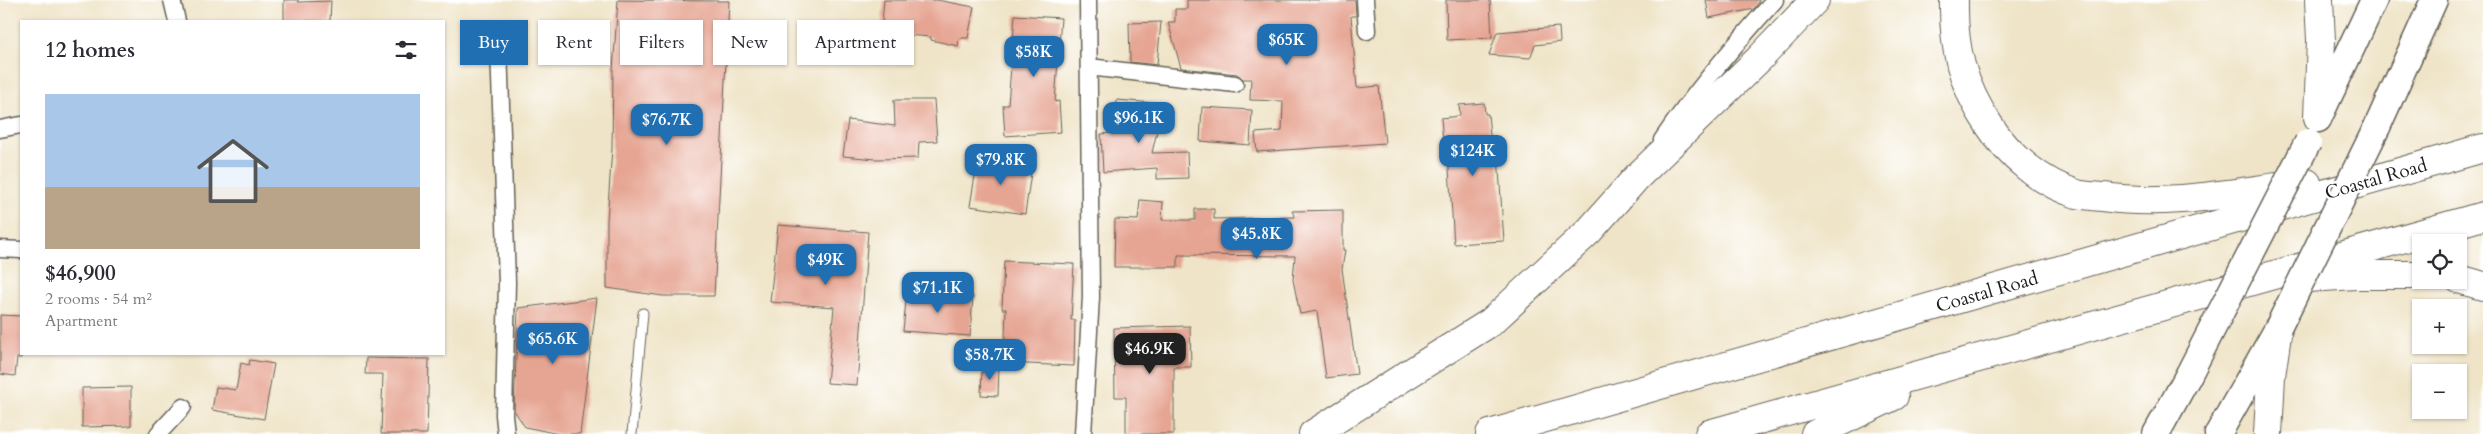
<!DOCTYPE html>
<meta charset="utf-8">
<style>
:root{--surface:#fff;--page:#f2f2f3;--text:#2b2b33;--muted:#7c7c81;--line:#e1e1e2;--accent:#1f6fb2}
body{margin:0;font-family:Cardo,serif;background:var(--page);color:var(--text);height:100vh;display:flex;flex-direction:column;font-size:19px;white-space:nowrap}
*{box-sizing:border-box;margin:0}
p{font-size:16px;color:var(--muted)}
.icon{flex:none;width:28px;height:28px;fill:none;stroke:currentColor;stroke-width:2;stroke-linecap:round;stroke-linejoin:round}
.map{position:relative;flex:1;overflow:hidden}
.details{position:absolute;left:20px;top:20px;width:425px;height:335px;display:flex;flex-direction:column;background:var(--surface);border-radius:0px;box-shadow:0 1px 4px #0004}
.details>*{flex:none}
.guide{position:absolute;left:460px;top:20px;width:475px;height:45px;display:flex;gap:10px}
.buttons{position:absolute;left:2412px;top:234px;display:grid;gap:10px}
.buttons a{display:grid;place-items:center;width:55px;height:55px;border-radius:0px;background:var(--surface);box-shadow:0 1px 4px #0004;font-size:25px}
.price{position:absolute;translate:-50% -42px;padding:0 11px;border-radius:10px;background:var(--accent);color:#fff;font-size:16px;line-height:32px;filter:drop-shadow(0 1px 2px #0008)}
.price::after{content:'';position:absolute;left:50%;top:30px;width:15px;height:11px;margin-left:-8px;background:inherit;clip-path:polygon(0 0,100% 0,50% 100%)}
.price.on{background:#222;color:#fff}
ul{padding:0;list-style:none}
li{display:grid;align-content:center;gap:10px;height:265px;padding:0 25px}
li+li{border-top:1px solid var(--line)}
li span{display:grid;place-items:center;height:155px;border-radius:0px;color:#555}
li>.icon{margin-inline-start:auto}
span .icon{width:90px;height:90px;fill:#fffc;stroke-width:1}
li b{font-size:21px}
h2{display:flex;justify-content:space-between;align-items:center;height:60px;padding:0 25px;font-size:21px}
.tag{padding:0 18px;border-radius:0px;background:var(--surface);box-shadow:0 1px 4px #0004;font-size:18px;line-height:45px}
.tag.on{background:var(--accent);color:#fff}
.map>svg:first-child{display:block}
</style>
<div class="map">
<svg width="2483" height="434" viewBox="0 0 2483 434">
<rect width="100%" height="100%" fill="#fff"/>
<filter id="ink" filterUnits="userSpaceOnUse"><feTurbulence type="fractalNoise" baseFrequency=".02" numOctaves="2"/><feDisplacementMap in="SourceGraphic" scale="10" xChannelSelector="R" yChannelSelector="G"/><feConvolveMatrix kernelMatrix="1 2 1 2 8 2 1 2 1" color-interpolation-filters="sRGB"/></filter>
<filter id="wash" filterUnits="userSpaceOnUse"><feTurbulence type="fractalNoise" baseFrequency=".0096" numOctaves="4" result="noise"/><feDisplacementMap in="SourceGraphic" scale="20" xChannelSelector="R" yChannelSelector="G"/><feGaussianBlur stdDeviation="1.12" result="paint"/><feColorMatrix in="noise" values="0 0 0 0 0 0 0 0 0 0 0 0 0 0 0 0 0 1.4 0 .05"/><feComposite in="paint" operator="in"/></filter>
<g filter="url(#wash)">
<rect width="100%" height="100%" fill="#efe4c7"/>
<g id="blocks">
<path fill="#e6a593" d="M284,0H298V2L331,1L330,21H284Z
M618,0L729,1L714,296H663L607,288V221L612,148L613,70Z
M884,0H937L974,7L968,38H959L958,46L931,40V37L881,33Z
M1187,0H1355L1356,16H1351L1357,88L1379,86L1385,143L1257,152L1255,133L1282,131L1283,101L1250,100L1251,79H1243L1237,74L1181,68L1168,22H1175V9H1187Z
M1446,0H1490L1492,38L1447,40Z
M1706,0H1759V2L1754,9L1709,18Z
M1015,15L1061,18L1055,102L1059,101L1061,132L1005,136L1003,105H1008Z
M1161,22L1157,65L1130,62L1129,23Z
M1559,27L1560,42L1535,45L1530,58L1489,55L1497,32Z
M894,100H934L937,141L919,142L918,158L876,159L843,156L848,120L895,126Z
M1117,100L1154,103L1152,131H1157L1152,153L1187,152L1188,178L1157,179V168L1103,172L1101,134L1114,133Z
M1484,103L1485,114H1488L1492,156H1498L1504,241L1454,244L1448,154H1444L1441,118L1460,116L1459,105Z
M1202,107L1252,110L1250,145L1200,141Z
M978,158L1032,166L1025,214L970,206Z
M1140,200L1163,202L1162,220H1195V209H1214V219L1295,217L1292,211L1343,210V250H1345L1342,269L1357,374L1326,378L1317,311L1300,314L1293,280L1295,256L1178,255V267H1114L1115,219L1138,220Z
M778,225L868,232L857,385L827,383L834,307L770,302Z
M1004,261L1074,264L1071,320H1075L1074,366L1004,363L1006,309H1002Z
M907,291L973,296L970,336L903,331Z
M597,298L580,434H559L525,427L514,410L518,308Z
M0,315L21,316V358H17L15,376L0,374Z
M1190,326L1191,367H1174V434H1126V397H1115L1114,328Z
M366,358L429,359L427,434H381L383,374H365Z
M250,360L274,364L264,419L212,410L216,387L236,390L241,363L249,365Z
M982,367H999L998,396L981,395Z
M131,387V426L82,427V388Z"/>
</g>
</g>
<g filter="url(#ink)">
<use href="#blocks" fill-opacity="0" stroke="#666258" stroke-width="1"/>
<g fill="none" stroke-linecap="round" stroke-linejoin="round">
<g stroke="#666258" stroke-width="11">
<path id="lane" d="M632,434L643,313"/>
</g>
<g stroke="#666258" stroke-width="19">
<path id="street" d="M172,0L177,21
M1365,0L1367,31
M499,47L507,282L504,415L506,434
M1089,67L1235,84
M0,129L21,125
M1662,140C1696,90 1734,45 1775,0
M0,249L21,250
M158,434L183,407
M1083,434L1091,297L1088,0"/>
</g>
<g stroke="#666258" stroke-width="29">
<path id="primary" d="M2318,119L2374,0
M2377,127L2434,0
M2156,434L2188,376
M2218,434L2277,330"/>
</g>
<g stroke="#666258" stroke-width="30">
<path id="highway" d="M1954,0C1953,48 1962,85 1989,125C2009,156 2041,183 2077,194C2085,196 2095,196 2103,197C2171,207 2239,191 2307,183
M2318,117L2321,40L2319,0
M2308,278L2355,275H2421
M2459,279L2483,286
M1313,434L1491,322L1589,231L1637,177L1759,59L1815,0
M1490,434L2483,148
M1709,434L2483,216
M1815,434L1894,396
M2268,434L2271,376L2278,328"/>
</g>
<use href="#lane" stroke="#fff" stroke-width="9"/>
<use href="#street" stroke="#fff" stroke-width="16"/>
<use href="#primary" stroke="#fff" stroke-width="26"/>
<use href="#highway" stroke="#fff" stroke-width="28"/>
<g stroke="#666258" stroke-width="29" stroke-linecap="butt">
<path id="primary-bridge" d="M2278,328L2377,127
M2188,376L2308,142"/>
</g>
<use href="#primary-bridge" stroke="#fff" stroke-width="26"/>
</g>
</g>
<g text-anchor="middle" dominant-baseline="central" stroke-width="5" stroke-linejoin="round" paint-order="stroke">
<g font-size="19" fill="#1c1c1c" stroke="#fff">
<text transform="translate(2376 179) rotate(-16)">Coastal Road</text>
<text transform="translate(1987 292) rotate(-16)">Coastal Road</text>
</g>
</g>
</svg>
<div class="buttons">
<a><svg class="icon" aria-label="locate" viewBox="0 0 24 24"><circle cx="12" cy="12" r="6"/><path d="M12 2v4M12 18v4M2 12h4M18 12h4"/></svg></a>
<a>+</a>
<a>−</a>
</div>
<b class="price" style="left:1287px;top:66px">$65K</b>
<b class="price" style="left:1034px;top:78px">$58K</b>
<b class="price" style="left:1139px;top:144px">$96.1K</b>
<b class="price" style="left:667px;top:146px">$76.7K</b>
<b class="price" style="left:1473px;top:177px">$124K</b>
<b class="price" style="left:1001px;top:186px">$79.8K</b>
<b class="price" style="left:1257px;top:260px">$45.8K</b>
<b class="price" style="left:826px;top:286px">$49K</b>
<b class="price" style="left:938px;top:314px">$71.1K</b>
<b class="price" style="left:553px;top:365px">$65.6K</b>
<b class="price on" style="left:1150px;top:375px">$46.9K</b>
<b class="price" style="left:990px;top:381px">$58.7K</b>
<div class="guide">
<a class="tag on">Buy</a>
<a class="tag">Rent</a>
<a class="tag">Filters</a>
<a class="tag">New</a>
<a class="tag">Apartment</a>
</div>
<section class="details">
<h2>12 homes<svg class="icon" aria-label="filters" viewBox="0 0 24 24"><path d="M4 7h16M4 17h16"/><circle cx="9" cy="7" r="2"/><circle cx="15" cy="17" r="2"/></svg></h2>
<ul>
<li><span style="background:linear-gradient(#a9c7e8 60%,#b9a48a 0)"><svg class="icon" aria-label="home" viewBox="0 0 24 24"><path d="M3 11l9-7 9 7M6 9v11h12V9"/></svg></span><div><b>$46,900</b><p>2 rooms · 54 m²</p><p>Apartment</p></div></li>
</ul>
</section>
</div>
